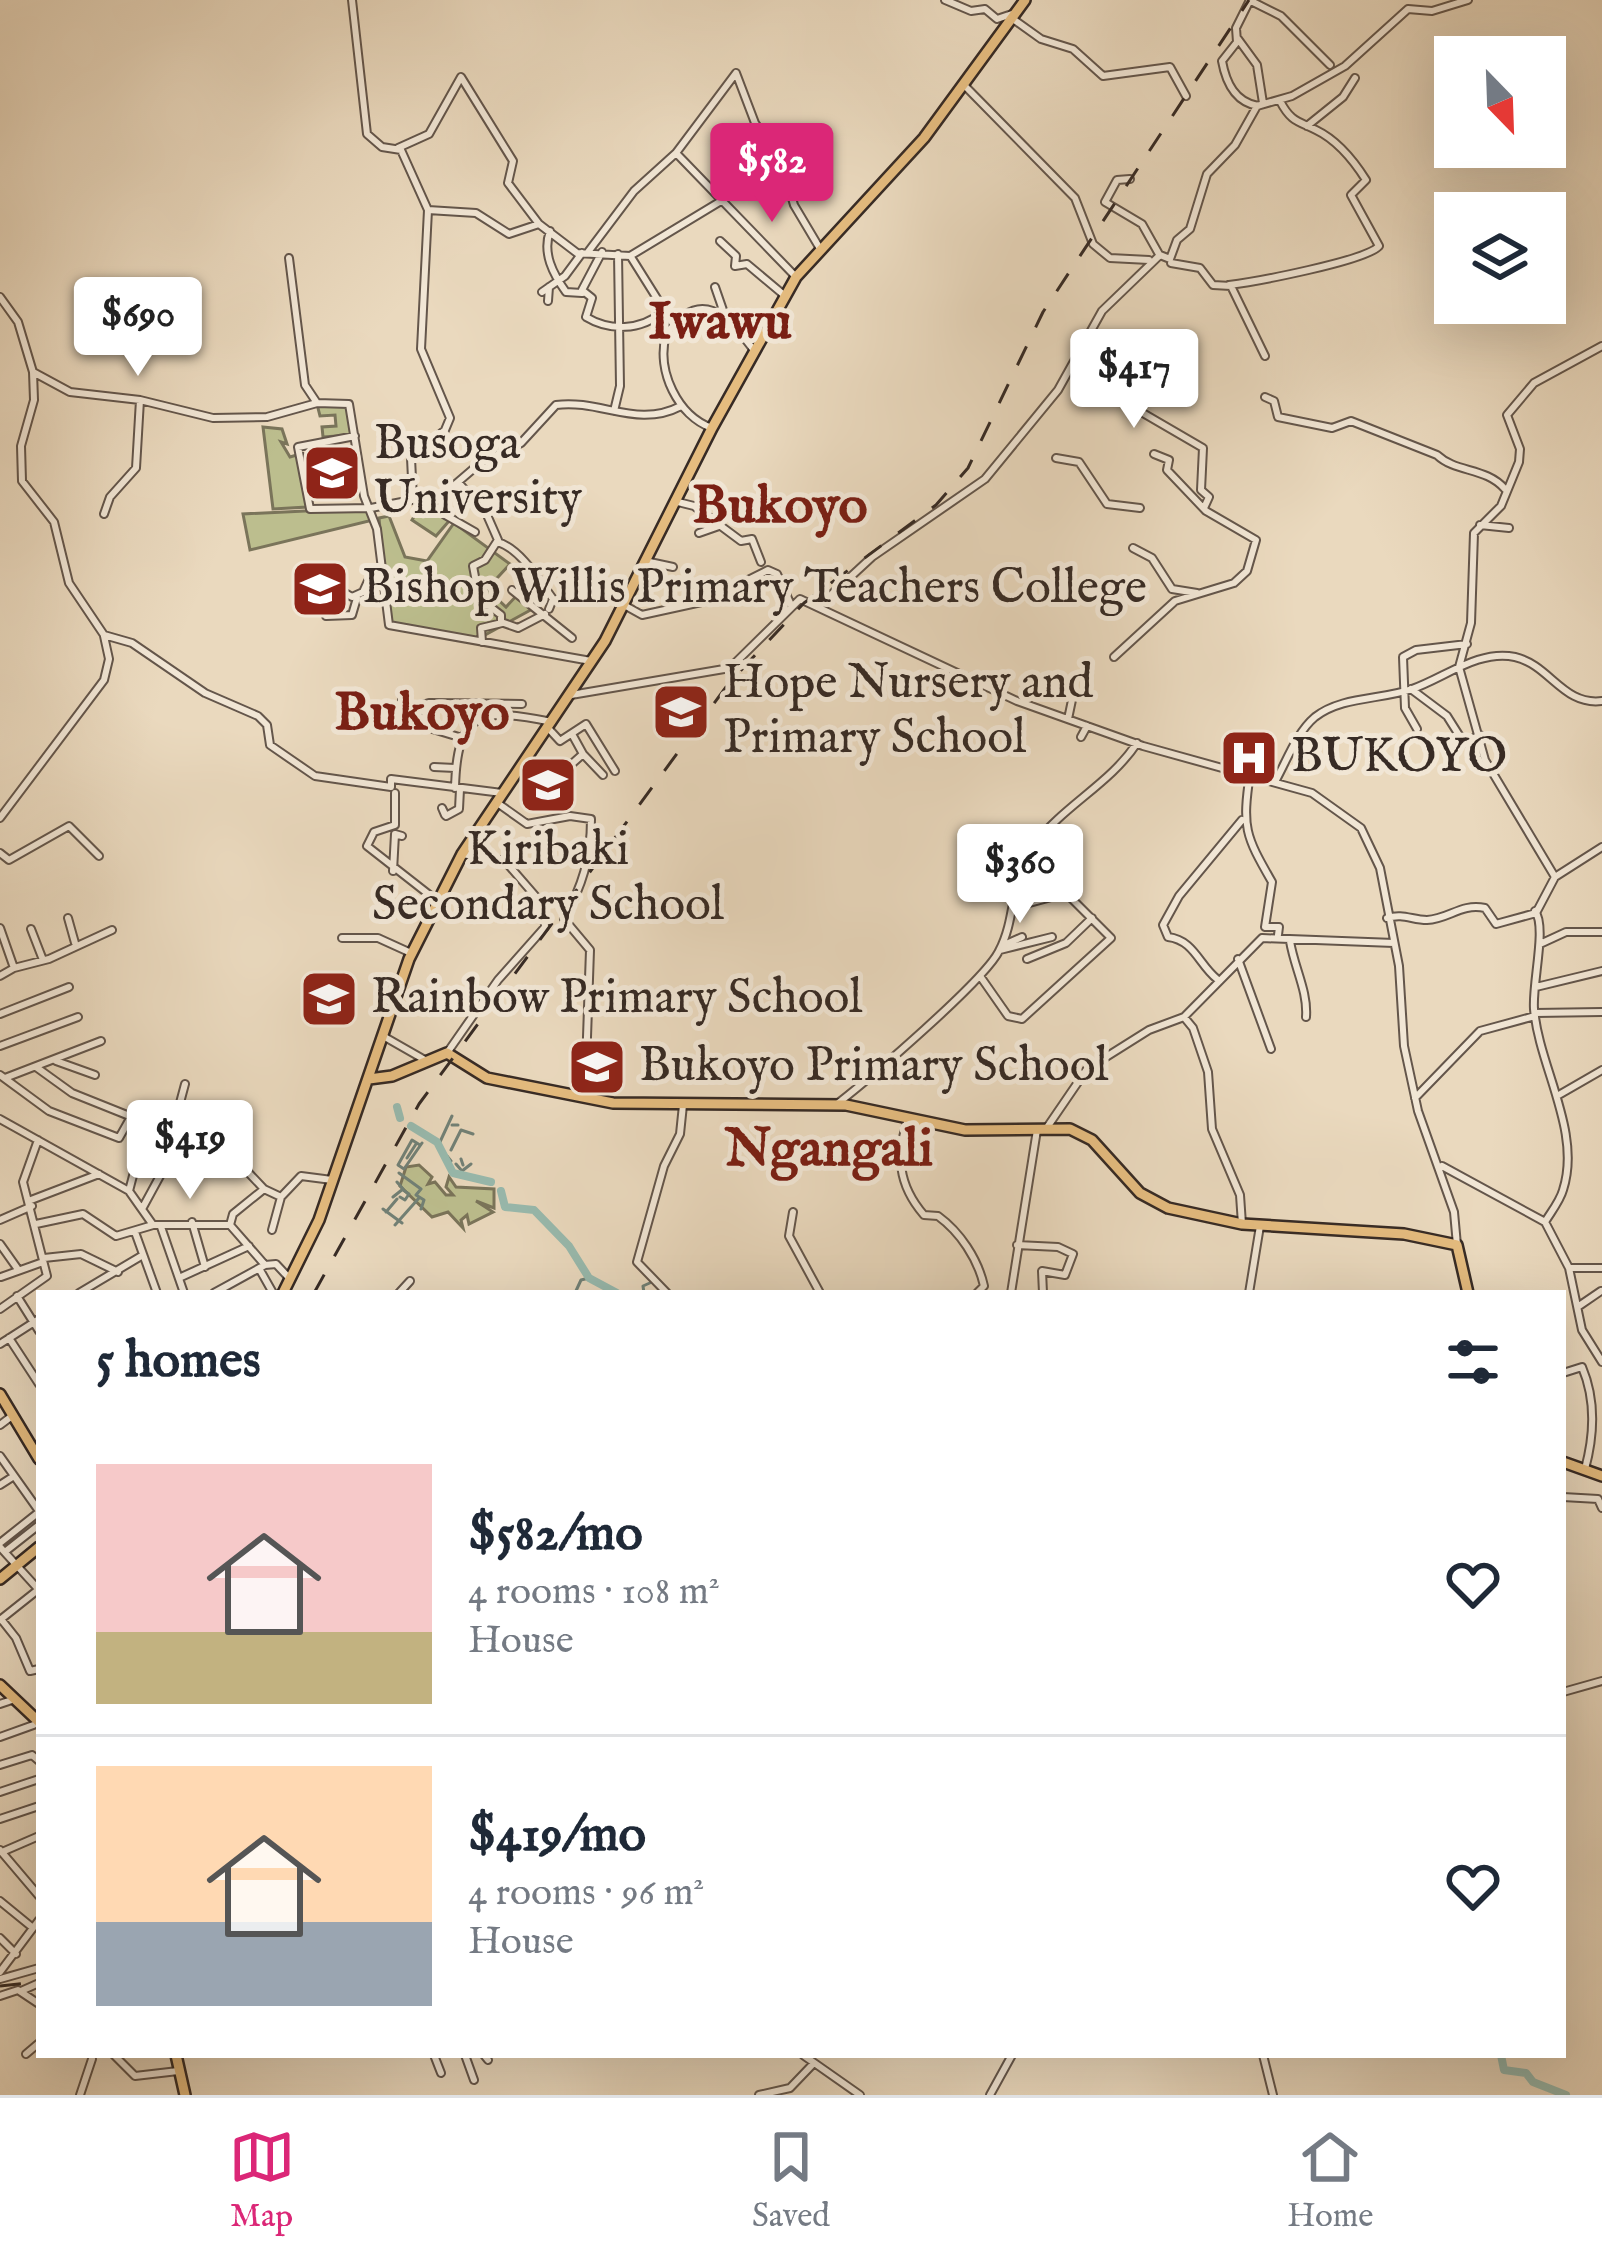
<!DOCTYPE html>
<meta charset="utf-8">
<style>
:root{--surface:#fff;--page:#f2f2f3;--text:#1f2937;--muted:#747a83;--line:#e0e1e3;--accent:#db2777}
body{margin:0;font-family:"IM FELL English",serif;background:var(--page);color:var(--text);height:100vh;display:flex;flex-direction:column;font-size:45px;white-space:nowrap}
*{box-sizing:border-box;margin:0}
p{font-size:39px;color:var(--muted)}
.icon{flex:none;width:66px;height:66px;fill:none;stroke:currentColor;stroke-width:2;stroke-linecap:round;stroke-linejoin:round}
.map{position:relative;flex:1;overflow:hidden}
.panel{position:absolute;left:36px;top:1290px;width:1530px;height:768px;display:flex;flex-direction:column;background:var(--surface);border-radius:0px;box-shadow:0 12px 48px #0002}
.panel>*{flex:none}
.needle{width:78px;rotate:157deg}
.tools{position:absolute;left:1434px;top:36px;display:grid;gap:24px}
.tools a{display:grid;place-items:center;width:132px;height:132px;border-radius:0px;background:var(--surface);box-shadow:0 12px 48px #0002;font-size:60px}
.price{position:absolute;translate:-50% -102px;padding:0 27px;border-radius:12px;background:#fff;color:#222;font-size:39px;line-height:78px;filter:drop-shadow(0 3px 6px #0008)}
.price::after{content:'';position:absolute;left:50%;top:72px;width:36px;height:27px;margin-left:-18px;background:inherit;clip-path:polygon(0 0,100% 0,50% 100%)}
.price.active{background:var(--accent);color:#fff}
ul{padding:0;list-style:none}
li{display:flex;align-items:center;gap:36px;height:300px;padding:0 60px}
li+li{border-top:3px solid var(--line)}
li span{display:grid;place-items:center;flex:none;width:336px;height:240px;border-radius:0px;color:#555}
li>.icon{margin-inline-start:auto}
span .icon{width:144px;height:144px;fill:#fffc;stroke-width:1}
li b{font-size:51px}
h2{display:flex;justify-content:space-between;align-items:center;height:144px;padding:0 60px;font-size:51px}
.menu{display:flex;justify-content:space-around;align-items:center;height:168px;border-top:3px solid var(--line);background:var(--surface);font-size:33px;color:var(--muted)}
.menu a{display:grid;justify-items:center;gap:6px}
.menu .active{color:var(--accent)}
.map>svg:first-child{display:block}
</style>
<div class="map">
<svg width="1602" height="2095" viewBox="0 0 1602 2095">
<rect width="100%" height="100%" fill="#ead9be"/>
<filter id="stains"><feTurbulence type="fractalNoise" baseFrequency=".00167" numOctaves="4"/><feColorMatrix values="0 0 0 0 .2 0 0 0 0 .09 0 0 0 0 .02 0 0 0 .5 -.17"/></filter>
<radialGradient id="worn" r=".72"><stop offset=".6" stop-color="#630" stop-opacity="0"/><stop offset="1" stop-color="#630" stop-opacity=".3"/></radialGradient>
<path fill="#bcbe8e" stroke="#7a745a" stroke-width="3" d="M317,404L348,405L351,435L323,437L322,427L336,426L335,415L320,416Z
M263,427L282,429L287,444L281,442L290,457L297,455L307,507L273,509Z
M422,503L449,521L436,536L412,520Z
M367,508L373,520L250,550L243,514Z
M389,516L405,557L427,561L454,523L510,564L487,589L506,607L519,593L536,607L476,640L389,623L379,518Z
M419,1165L432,1177L428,1184L435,1182L446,1195H453L446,1187L449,1177L456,1187L494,1189V1208L476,1201L493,1212L469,1224L467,1215L461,1220L463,1228L448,1212L432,1217L400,1186L406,1167Z"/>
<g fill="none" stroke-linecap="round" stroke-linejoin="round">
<path stroke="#718177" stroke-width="3" d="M452,1125H458
M439,1144L452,1116
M420,1145L412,1140L398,1165L404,1169L422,1143
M451,1150L461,1130L473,1134
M447,1156L451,1161
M407,1158L416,1144
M461,1159L463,1165
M456,1164L462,1171L471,1164
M448,1167L452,1169
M399,1173L421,1189L416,1195L424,1200L421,1209
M393,1197L403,1189L397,1182
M400,1197L405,1200L409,1194L403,1190
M383,1209L402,1223
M386,1212L397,1199
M395,1225L419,1198
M575,1293L581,1280L589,1278
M644,1293L643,1286L652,1282"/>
<path stroke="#98baae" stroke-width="8" d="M397,1107L400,1118
M411,1126L437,1142L453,1173L491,1182
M501,1191L505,1207L534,1210L569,1246L589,1278L617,1293
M1501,2055L1504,2070L1526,2073L1533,2082L1566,2095"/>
<g stroke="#64564b" stroke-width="10">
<path id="minor" d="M352,0L367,134L382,147L401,150L428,210L421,349L450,418L445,430L411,458L413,499
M945,0L971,11L985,9L997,19L1012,14
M1250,0L1236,28L1237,42L1222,61C1226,83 1235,102 1258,106
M1251,1L1281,16L1330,65
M1013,19L1041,39L1073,49L1103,76L1170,67L1186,96
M1238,39L1257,65L1263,103
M964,85L1075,198L1093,244L1110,258L1149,260
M1307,126L1343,97L1355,78
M398,148L429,134L461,77L513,161L508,183L539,224
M676,153L736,73L755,123L781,160L794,205L819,247
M1130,179L1117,180L1105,202L1142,224L1160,256
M428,210L476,213L509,234L539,224L577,253L630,256L721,201
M550,231C542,253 553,274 566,292L582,293
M720,241L736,256L735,266L747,264L784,295
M588,252L634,191L676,153L796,277
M602,252L582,290L592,298L586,317C609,331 641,331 662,312
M631,257L673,324
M289,258L305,385L317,403
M1171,263L1200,268L1213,285L1231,286L1265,356
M1229,285C1254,282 1366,261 1379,246L1351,195L1366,180C1354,161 1337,140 1316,130C1298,121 1291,122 1280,101
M715,287L724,313
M542,292L565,276L582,253
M0,297L18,322L33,372L70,392L140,400L213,418L267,417L317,403L349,404L364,496L377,529L389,625L591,661
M548,301L549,287
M1088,334C1107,339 1140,369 1140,390C1141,397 1137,403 1136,409L1203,448L1201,490L1209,497L1204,508
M33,372L34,400L21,446L22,481L54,522L69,583L104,635L132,643L205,693L258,716L267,725L270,745L315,776L391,787V779L502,793
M1265,397L1274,401L1278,417L1332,428L1351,421L1437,455C1456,473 1486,467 1505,489
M614,411L620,386L618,254
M712,428C678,416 656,371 666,335C700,286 727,315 753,349
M355,436L298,447L310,509L371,508L417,499L475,532
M1056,458L1079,462L1107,504L1140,508
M458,482L487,515L498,540L485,560L473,566L479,598L501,615V622L518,628L545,614
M674,501L694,506L741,541L752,539L761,562
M430,506L479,464L521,443L556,405C601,399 637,429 681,406
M104,514L110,497L136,468L140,400
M1480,525L1509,528
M699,533L719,526
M497,542C519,547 540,581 553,599L549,609
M1133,548L1152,558L1172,589L1197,593
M645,561L673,567
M330,568L335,587L352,597L363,592L368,581L381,576
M512,590L572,638
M624,605L642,615L706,601L768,570L777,574L791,605
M819,606L872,557L985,479L1058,390L1102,311L1160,255L1170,259L1177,240L1190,229L1207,174L1235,145L1257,106L1292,96L1345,66L1408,9L1432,11L1468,0
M326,616L352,615L357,598
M482,642L481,628L502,623
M1114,657L1175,601L1234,583L1247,571L1256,540L1206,511L1167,470L1169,460L1154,454
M1411,689L1447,716L1464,743L1480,735
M571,695L730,668L800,599L1017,701L1143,746L1312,793L1361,828L1380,868L1399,966L1404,1046L1418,1111L1454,1212L1457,1245
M402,700L412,708L429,703L522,704
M457,706L475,722
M418,707L425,713L426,727L459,737
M1068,719L1072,700
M548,728L560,741L586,724L615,771
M1417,729L1405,708L1403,657L1416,650L1467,644
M1081,737L1087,726
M583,754L603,775
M434,767L455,768
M565,770L583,754L572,734
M1250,773C1242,828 1245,835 1272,882L1265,927H1279L1278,935
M1276,780C1287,760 1297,732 1315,717C1342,696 1381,700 1412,689C1444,678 1479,649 1515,657C1550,665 1563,706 1602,701
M455,788C457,711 480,707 552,722
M395,793V825L374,832L367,846L436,900
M496,802L527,824L570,816L591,819C591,859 582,886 564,919L590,950L585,1095
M445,815L442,808L446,816L459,809L460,789
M0,818L104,680L109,659L104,636
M0,853L9,860L69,826L99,856
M462,854L505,861L544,906
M393,871L395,834L402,836
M1555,877L1602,847
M1535,911C1547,927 1532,983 1534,1009C1539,1067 1582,1132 1563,1190C1560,1201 1551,1212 1545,1222L1569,1268L1582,1330L1602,1362
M68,918L75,943
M1387,918C1403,913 1412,920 1427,920C1449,919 1461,903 1485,908L1496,924L1536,913L1555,877L1485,760L1459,667L1471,623L1474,533L1501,506L1519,462L1520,449L1507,415L1534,383L1602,346
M0,928L14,968L0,976
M31,929L43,960
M342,938H378L411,953
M1290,941C1294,967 1308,991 1306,1017
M1540,944L1566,932H1602
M1004,945L1022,937
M1000,950L1052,937
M1027,959L1066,943L1092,918
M1238,959L1271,1049
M14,968L49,959L112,930
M980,976L1008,1016L1022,1019L1111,938L1066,893L1014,907
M1217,979C1199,965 1194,940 1168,937L1163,925L1179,896L1242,820
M1536,987L1602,971
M1535,1013L1602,1012
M0,1014L69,987
M1184,1017L1193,1028L1208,1072L1212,1129L1240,1195L1242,1224
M383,1036L425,1060
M0,1046L78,1017
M447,1053L498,980L545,927L544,906
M56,1061L95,1075
M36,1067L72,1093L142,1121L193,1123L196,1129L177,1164L192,1181L227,1150L264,1189
M0,1075L49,1111L119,1138L132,1115
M5,1078L101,1041
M1557,1096L1602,1070
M1415,1098L1480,1031L1535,1016
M837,1104C869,1079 984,981 999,951C1017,918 1010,875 1033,846C1064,805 1110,784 1137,743
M909,1117C895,1154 898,1185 924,1215L938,1216C960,1232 978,1259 984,1286L977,1293
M0,1119L129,1191L153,1225H230L265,1265L276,1264L290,1279
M1048,1126L1087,1069L1149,1030L1184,1017L1262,938L1394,943
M1442,1166L1545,1222
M129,1191L147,1122
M31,1200L99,1174
M142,1209L161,1174L185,1084
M793,1212L789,1236L820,1293
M0,1220L32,1206
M192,1222L205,1267
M36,1224L83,1214L116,1236L153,1225
M230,1225L233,1214L264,1189L281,1197L301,1176L332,1180
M161,1227L184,1293
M272,1230L281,1197
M135,1232L157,1293
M0,1244L17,1268
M1017,1245L1058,1247L1073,1254L1065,1275L1042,1271L1043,1293
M44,1258L81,1254L118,1272
M1569,1268H1602
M260,1270L273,1293
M1,1277L43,1262
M179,1278L249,1246
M79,1293L143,1255
M214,1293L265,1265
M399,1293L410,1281
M667,1293L637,1262L664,1166L680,1134L683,1105
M1011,1293L1037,1130
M1249,1293L1260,1226
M17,1296L39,1331
M1579,1306L1601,1291
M0,1309L47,1276L23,1182L38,1140
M9,1338L39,1384
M0,1344L39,1319
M1563,1373L1582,1367C1596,1400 1594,1436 1585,1469
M0,1425L12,1416
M0,1456L39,1511
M0,1485L14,1476
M1563,1497L1598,1499L1602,1508
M0,1543L39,1512
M0,1547L39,1590
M6,1551L39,1525
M1,1619L16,1638L30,1671L39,1669
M0,1620L39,1589
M1563,1692L1602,1681
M0,1704L15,1699
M0,1737L39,1723
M0,1765L32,1755L39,1761
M0,1792L39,1779
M0,1819L39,1806
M0,1850L39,1896
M2,1852L39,1836
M0,1901L33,1928
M0,1938L16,1954
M0,1972L39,1920
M0,1979L39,1968
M21,1991L39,1983
M0,1996L18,1990L39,2004
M26,2054L39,2043
M114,2055L135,2076L178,2071
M434,2055L441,2073
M465,2055L474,2080
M484,2055L488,2060
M803,2055L860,2095
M1263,2055L1273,2095
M80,2095L92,2059
M759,2095L790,2088L813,2064
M990,2095L1012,2055"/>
</g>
<g stroke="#372b25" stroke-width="14">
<path id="major" d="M369,1079L392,1076L447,1053L487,1078L613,1103L846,1105L965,1130L1070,1129L1092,1140L1140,1193L1168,1208L1242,1224L1404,1234L1457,1245L1468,1293
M283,1293L319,1220L409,959L462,854L605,641L712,428L796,277L924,138L1025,0
M0,1394L39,1459
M1563,1462L1602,1476
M0,1579L39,1547
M0,1685L39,1722
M176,2055L185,2095"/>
</g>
<use href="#minor" stroke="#f1e6d5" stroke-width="6"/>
<use href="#major" stroke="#e5bc7f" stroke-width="9"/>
<path stroke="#372b25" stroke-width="3" stroke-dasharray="21 21" stroke-linecap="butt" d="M314,1293L419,1104L729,683L804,603L936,505L968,468L1043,312L1249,0
M0,1986L39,1982"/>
</g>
<defs>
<g id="university-square" transform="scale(3)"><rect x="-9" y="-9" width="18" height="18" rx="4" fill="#8f2418" stroke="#f1e6d5"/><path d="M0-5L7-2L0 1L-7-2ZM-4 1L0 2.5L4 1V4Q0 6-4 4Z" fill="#fff"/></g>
<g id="school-square" transform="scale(3)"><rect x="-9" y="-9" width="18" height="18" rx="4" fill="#8f2418" stroke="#f1e6d5"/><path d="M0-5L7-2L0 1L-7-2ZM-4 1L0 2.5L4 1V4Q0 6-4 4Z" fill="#fff"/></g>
<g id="hospital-square" transform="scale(3)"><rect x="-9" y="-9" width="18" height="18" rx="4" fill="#8f2418" stroke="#f1e6d5"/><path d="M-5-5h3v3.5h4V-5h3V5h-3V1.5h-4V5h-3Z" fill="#fff"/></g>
</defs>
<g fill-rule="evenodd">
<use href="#university-square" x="332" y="473"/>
<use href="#school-square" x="320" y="589"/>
<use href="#school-square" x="681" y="712"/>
<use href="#hospital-square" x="1249" y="758"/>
<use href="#school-square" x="548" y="785"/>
<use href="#school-square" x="329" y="999"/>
<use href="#school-square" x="597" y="1067"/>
</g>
<g text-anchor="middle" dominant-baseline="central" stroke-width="10" stroke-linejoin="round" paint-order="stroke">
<g font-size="48" fill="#372b25" stroke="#f1e6d5" text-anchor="start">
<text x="374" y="445">Busoga<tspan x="374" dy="55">University</tspan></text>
<text x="362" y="589">Bishop Willis Primary Teachers College</text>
<text x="723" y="684">Hope Nursery and<tspan x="723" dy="55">Primary School</tspan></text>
<text x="1291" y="758">BUKOYO</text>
<text x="548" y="851" text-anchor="middle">Kiribaki<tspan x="548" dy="55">Secondary School</tspan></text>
<text x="371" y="999">Rainbow Primary School</text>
<text x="639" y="1067">Bukoyo Primary School</text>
</g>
<g font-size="54" font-weight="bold" fill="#7a1f14" stroke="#f1e6d5">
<text x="720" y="323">Iwawu</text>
<text x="780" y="507">Bukoyo</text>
<text x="422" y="714">Bukoyo</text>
<text x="829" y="1150">Ngangali</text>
</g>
</g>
<rect width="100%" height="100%" filter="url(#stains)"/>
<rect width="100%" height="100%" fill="url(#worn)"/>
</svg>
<div class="tools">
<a><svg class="needle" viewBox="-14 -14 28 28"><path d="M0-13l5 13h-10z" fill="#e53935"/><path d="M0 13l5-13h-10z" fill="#747a83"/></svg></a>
<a><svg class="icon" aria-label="layers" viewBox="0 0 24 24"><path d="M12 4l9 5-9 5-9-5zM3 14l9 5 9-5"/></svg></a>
</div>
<b class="price active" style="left:772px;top:225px">$582</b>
<b class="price" style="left:138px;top:379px">$690</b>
<b class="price" style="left:1134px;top:431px">$417</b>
<b class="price" style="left:1020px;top:926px">$360</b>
<b class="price" style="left:190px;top:1202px">$419</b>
<section class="panel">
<h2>5 homes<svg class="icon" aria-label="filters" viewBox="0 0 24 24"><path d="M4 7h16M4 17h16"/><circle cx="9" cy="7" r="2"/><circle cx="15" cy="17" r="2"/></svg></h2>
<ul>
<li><span style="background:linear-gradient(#f6c9c9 70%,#c2b280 0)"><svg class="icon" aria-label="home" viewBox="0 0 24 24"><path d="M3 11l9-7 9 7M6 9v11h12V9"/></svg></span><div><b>$582/mo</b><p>4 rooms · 108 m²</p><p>House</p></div><svg class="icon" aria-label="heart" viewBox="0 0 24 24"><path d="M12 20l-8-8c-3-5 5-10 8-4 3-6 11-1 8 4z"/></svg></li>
<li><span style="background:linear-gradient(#ffd9b3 65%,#9aa5b1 0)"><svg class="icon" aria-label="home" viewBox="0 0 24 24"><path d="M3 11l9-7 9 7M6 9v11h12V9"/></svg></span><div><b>$419/mo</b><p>4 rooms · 96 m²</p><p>House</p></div><svg class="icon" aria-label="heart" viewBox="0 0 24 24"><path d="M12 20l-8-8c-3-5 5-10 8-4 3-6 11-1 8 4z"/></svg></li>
</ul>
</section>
</div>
<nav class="menu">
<a class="active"><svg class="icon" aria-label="map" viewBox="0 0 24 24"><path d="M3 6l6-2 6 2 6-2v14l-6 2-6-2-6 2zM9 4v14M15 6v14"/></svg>Map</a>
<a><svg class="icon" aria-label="saved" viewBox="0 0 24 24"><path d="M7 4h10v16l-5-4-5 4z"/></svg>Saved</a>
<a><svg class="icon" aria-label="home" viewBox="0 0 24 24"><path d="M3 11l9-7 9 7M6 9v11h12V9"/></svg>Home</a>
</nav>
